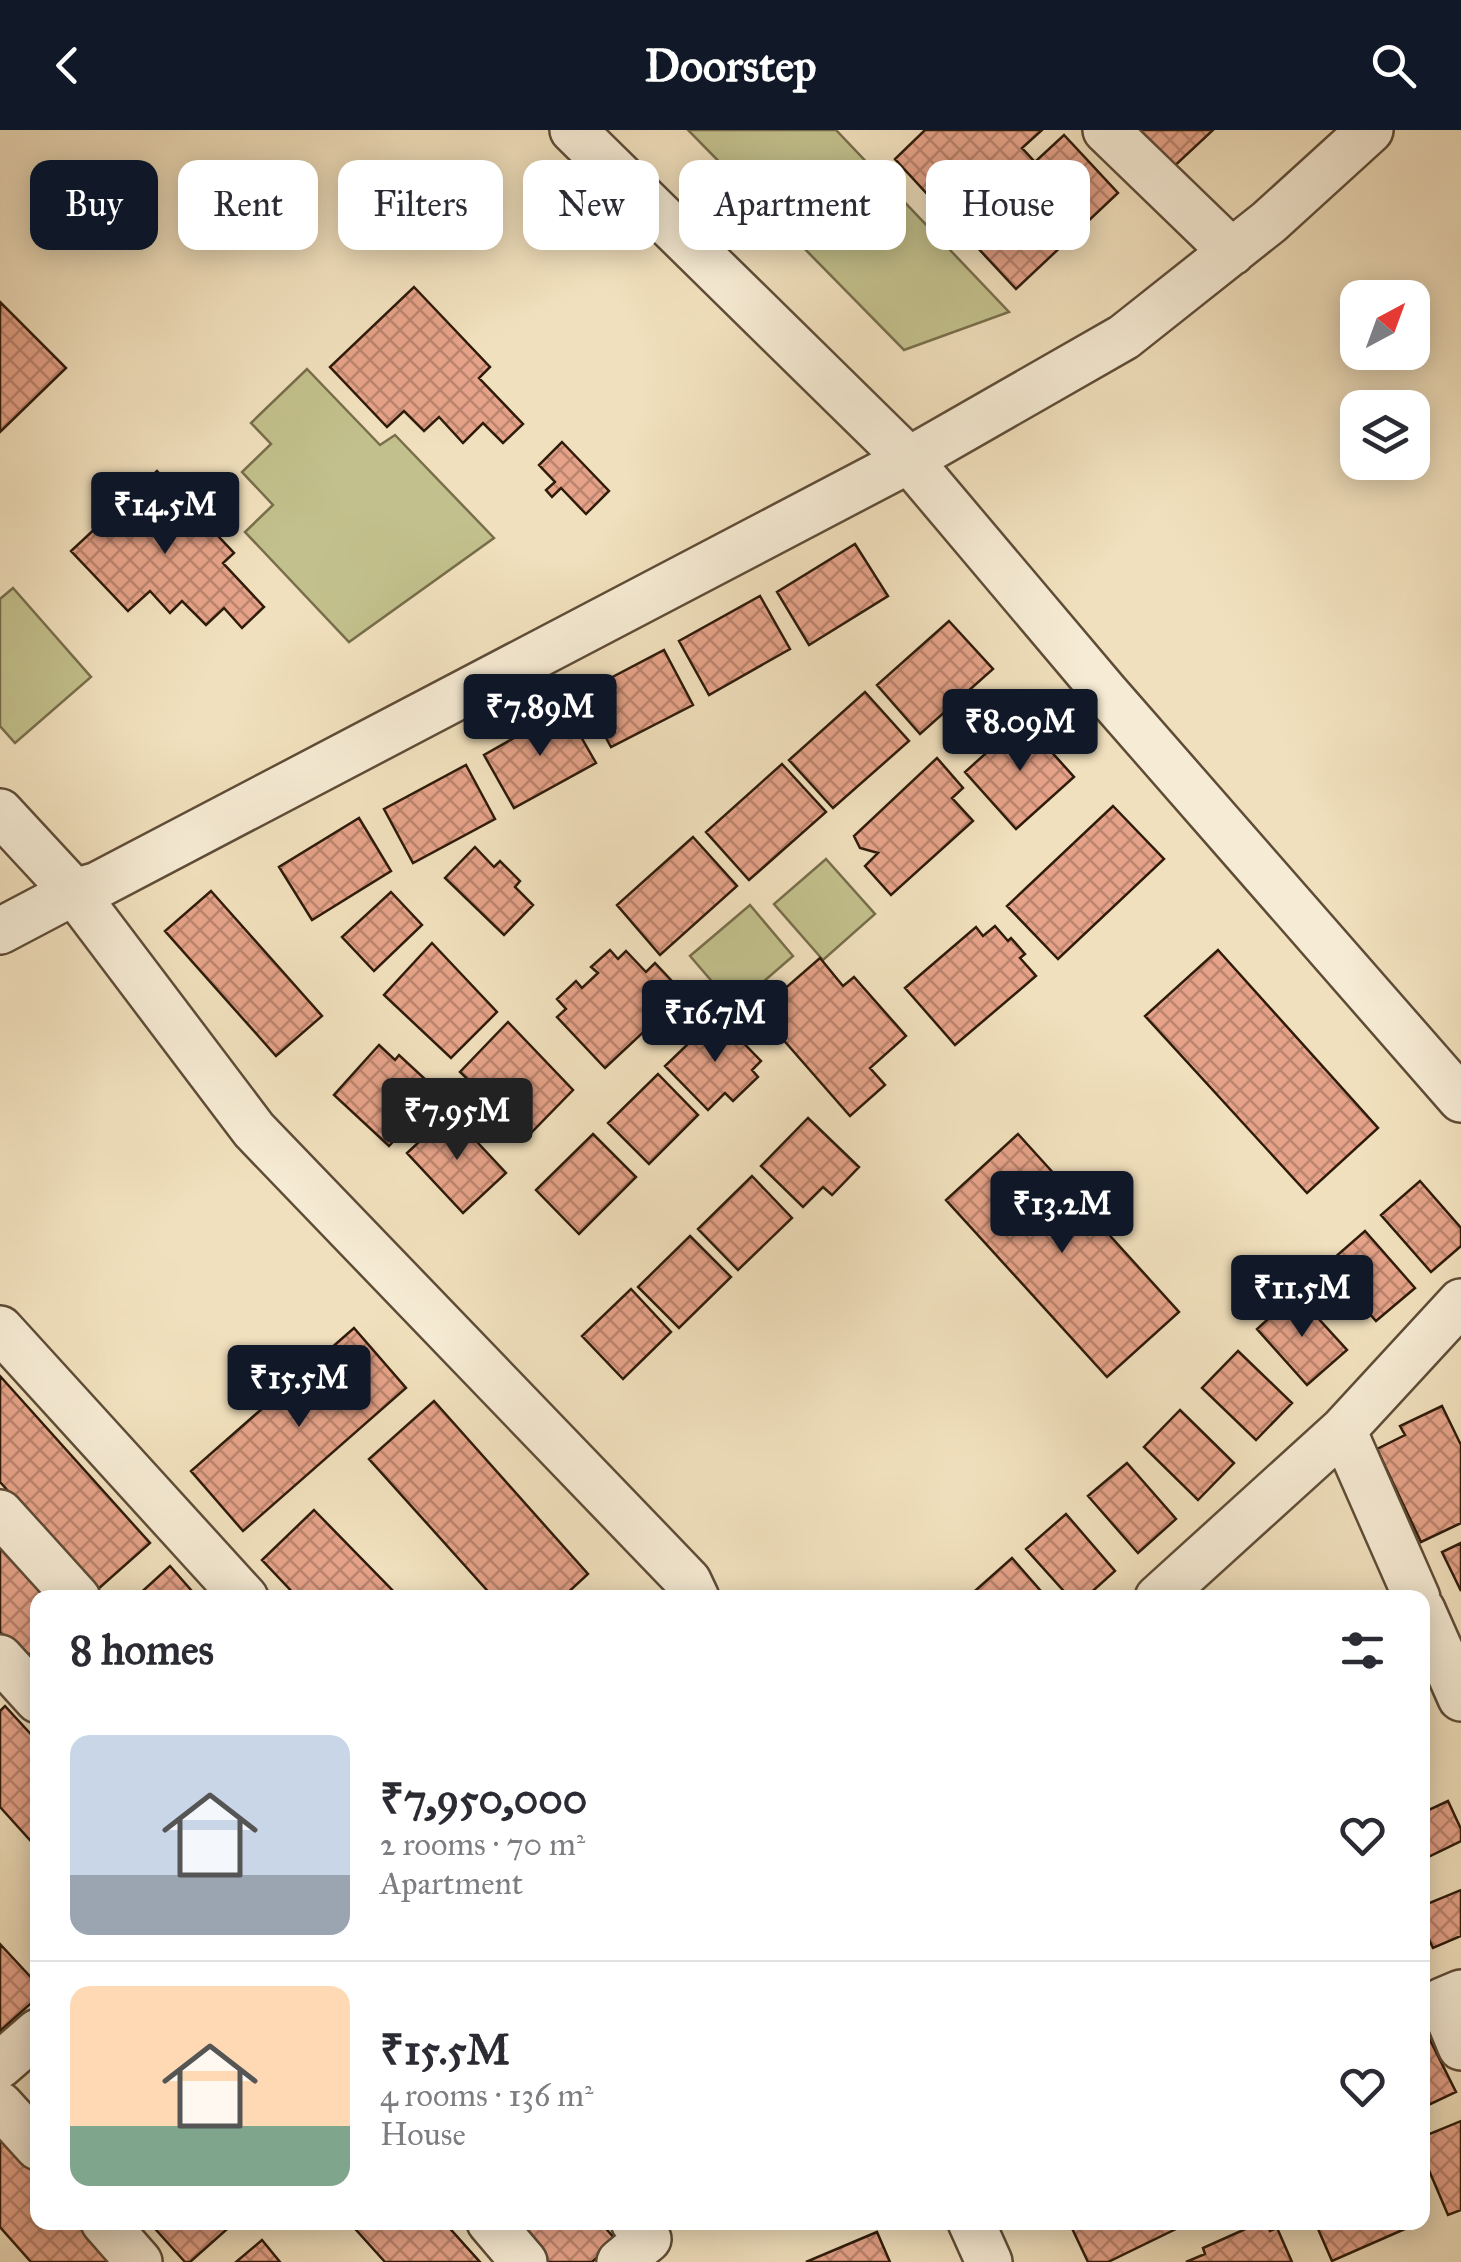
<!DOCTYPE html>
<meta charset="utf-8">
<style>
:root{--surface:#fff;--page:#f2f2f3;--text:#2b2b33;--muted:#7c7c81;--line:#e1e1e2;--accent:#111827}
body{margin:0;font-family:"IM FELL Great Primer",serif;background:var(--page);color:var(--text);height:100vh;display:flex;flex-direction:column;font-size:38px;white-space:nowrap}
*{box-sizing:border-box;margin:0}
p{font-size:32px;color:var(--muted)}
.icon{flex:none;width:55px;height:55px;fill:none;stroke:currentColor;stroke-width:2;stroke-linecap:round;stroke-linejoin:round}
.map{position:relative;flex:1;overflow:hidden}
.details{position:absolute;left:30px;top:1460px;width:1400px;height:640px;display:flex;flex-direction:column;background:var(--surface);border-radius:20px;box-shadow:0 5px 25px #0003}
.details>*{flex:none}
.guide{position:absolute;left:30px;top:30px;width:1402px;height:90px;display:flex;gap:20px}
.needle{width:65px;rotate:41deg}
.controls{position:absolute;left:1340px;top:150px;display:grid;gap:20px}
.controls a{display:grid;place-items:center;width:90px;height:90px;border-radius:20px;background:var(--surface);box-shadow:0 5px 25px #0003;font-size:50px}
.price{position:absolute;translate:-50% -85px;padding:0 22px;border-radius:10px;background:var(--accent);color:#fff;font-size:32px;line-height:65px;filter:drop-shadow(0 2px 5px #0008)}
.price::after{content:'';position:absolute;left:50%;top:60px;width:30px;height:22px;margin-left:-15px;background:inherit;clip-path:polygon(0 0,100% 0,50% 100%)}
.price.active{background:#222;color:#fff}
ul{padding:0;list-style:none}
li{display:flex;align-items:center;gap:30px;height:250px;padding:0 40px}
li+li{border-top:2px solid var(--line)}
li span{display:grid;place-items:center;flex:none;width:280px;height:200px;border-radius:20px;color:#555}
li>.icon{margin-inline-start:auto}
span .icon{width:120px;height:120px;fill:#fffc;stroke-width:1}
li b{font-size:42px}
h2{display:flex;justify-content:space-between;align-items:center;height:120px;padding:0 40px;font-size:42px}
.pill{padding:0 35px;border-radius:20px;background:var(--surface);box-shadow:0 5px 25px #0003;font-size:35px;line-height:90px}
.pill.active{background:var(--accent);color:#fff}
header{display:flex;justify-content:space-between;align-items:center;height:130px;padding:0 40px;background:var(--accent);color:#fff;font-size:45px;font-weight:800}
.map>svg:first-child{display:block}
</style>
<header><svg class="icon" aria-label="back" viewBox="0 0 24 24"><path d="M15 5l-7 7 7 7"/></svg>Doorstep<svg class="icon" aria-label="search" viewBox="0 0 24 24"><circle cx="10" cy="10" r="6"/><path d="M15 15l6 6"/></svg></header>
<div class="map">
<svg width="1461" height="2132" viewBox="0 0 1461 2132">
<defs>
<pattern id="building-cross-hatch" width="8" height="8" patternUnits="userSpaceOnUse" patternTransform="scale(2.5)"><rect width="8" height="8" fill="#e6a389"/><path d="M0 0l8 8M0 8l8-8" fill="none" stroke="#bb846e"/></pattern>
</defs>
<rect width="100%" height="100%" fill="#f1e0bd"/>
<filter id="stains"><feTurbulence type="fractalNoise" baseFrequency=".002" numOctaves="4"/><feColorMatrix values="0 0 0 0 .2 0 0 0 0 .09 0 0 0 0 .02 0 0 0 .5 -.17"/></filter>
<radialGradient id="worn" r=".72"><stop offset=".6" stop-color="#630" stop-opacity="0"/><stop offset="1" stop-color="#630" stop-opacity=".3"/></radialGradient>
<path fill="#c2c08c" stroke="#786e4b" stroke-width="2.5" d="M688,0H836L1009,182L904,220Z
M307,239L380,315L395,305L494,408L349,512L245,402L273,375L242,342L271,314L251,293Z
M13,458L91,547L15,613L0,596V469Z
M826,729L875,784L823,830L774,774Z
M750,775L793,826L734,877L690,826Z"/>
<path fill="url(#building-cross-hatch)" stroke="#2e1b0a" stroke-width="2.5" d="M925,0H1042L1022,18L1035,32L1064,5L1118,63L1016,159L962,101L990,75L979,63L951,90L895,29Z
M1128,0H1213L1168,42Z
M414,157L490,237L479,248L523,294L503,313L483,293L463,313L439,287L424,301L404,281L387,297L330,237Z
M0,172L66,238L0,302Z
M562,312L609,361L586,384L561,358L552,367L546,360L555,352L539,335Z
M157,341L234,423L223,433L264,477L242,498L224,478L206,495L182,471L170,483L150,461L128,481L71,421Z
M855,414L888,466L809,515L777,462Z
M760,466L790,519L709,565L679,511Z
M949,491L993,539L920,604L877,555Z
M664,520L693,575L611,617L582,563Z
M865,562L909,611L833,678L789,630Z
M565,579L596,633L514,678L484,625Z
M1023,590L1074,647L1016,699L965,642Z
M937,628L963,658L952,668L973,691L891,765L865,736L878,723L860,718L854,706Z
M782,634L826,682L749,750L706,702Z
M466,635L495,689L413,733L384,679Z
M1113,676L1164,729L1058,829L1007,776Z
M359,688L391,741L312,790L279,737Z
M693,707L737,756L660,825L617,775Z
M475,717L494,737L500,731L520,751L515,757L533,775L504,805L445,748Z
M211,761L322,886L276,926L165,801Z
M391,762L422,795L374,841L342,807Z
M995,796L1008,811L1011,808L1025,824L1020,828L1036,846L955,915L905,858L976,797L983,806Z
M432,813L497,882L451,928L384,865Z
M610,820L618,829L626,821L646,842L655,833L684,864L605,938L557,887L566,879L557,869L576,851L582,858L598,843L591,837Z
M1218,820L1378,998L1307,1063L1145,886Z
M820,828L843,856L854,847L906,906L870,938L885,955L850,986L766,890L782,877L774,868Z
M717,886L761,931L752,940L758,947L733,971L725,963L708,980L665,936Z
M508,892L573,960L528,1006L460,942Z
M379,915L395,930L399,925L439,962L389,1016L334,965Z
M658,944L698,985L649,1034L608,993Z
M450,983L506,1043L463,1083L407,1023Z
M808,988L859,1037L832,1065L823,1057L803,1077L761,1036Z
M593,1004L636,1047L579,1104L536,1060Z
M1018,1004L1179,1182L1107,1247L946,1070Z
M752,1046L792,1088L738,1140L698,1099Z
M1420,1051L1461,1098V1116L1431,1142L1381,1085Z
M1365,1101L1415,1158L1376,1191L1326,1135Z
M690,1106L731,1147L679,1198L638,1157Z
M631,1159L671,1202L623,1249L582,1206Z
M1296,1164L1347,1220L1307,1255L1257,1199Z
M354,1198L406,1258L243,1401L191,1341Z
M1238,1221L1292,1273L1256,1310L1202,1258Z
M0,1246L150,1413L97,1460L0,1352Z
M434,1271L588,1444L562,1468H494L369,1329Z
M1442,1276L1461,1315V1393L1421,1412L1377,1319L1405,1305L1400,1296Z
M1180,1280L1234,1333L1198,1370L1144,1317Z
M1127,1333L1176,1389L1138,1423L1088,1366Z
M314,1380L400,1468H298L262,1430Z
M1066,1384L1115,1441L1085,1468H1070L1026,1419Z
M0,1396L64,1468H38V1517L24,1529L0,1502Z
M1461,1413V1461L1442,1422Z
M1012,1428L1047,1468H967Z
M170,1436L198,1468H135Z
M5,1576L38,1612V1719L0,1677V1581Z
M1448,1671L1461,1699V1711L1422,1730V1683Z
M1461,1760V1806L1433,1818L1422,1795V1776Z
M0,1814L38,1855V1867L0,1901Z
M1422,1894L1456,1962L1422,1978Z
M0,1991L38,2033V2092H91L126,2132H31L0,2097Z
M1461,1991V2080L1448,2085L1422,2024V2007Z
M149,2092H235L190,2132H185Z
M349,2092H444L480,2132H385Z
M505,2092H600L616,2110L592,2132H541Z
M1069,2092H1182L1184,2095L1108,2132H1088Z
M1261,2092H1266L1270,2101L1277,2098L1292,2132H1186L1205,2124L1203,2118Z
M1315,2092H1413L1414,2095L1332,2131Z
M877,2102L890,2132H806Z
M262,2110L280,2132H236Z"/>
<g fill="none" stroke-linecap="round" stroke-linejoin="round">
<g stroke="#5f4c37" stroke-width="50">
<path id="minor" d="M573,0L909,330L1105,562L1461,969
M1106,0L1232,122
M0,682L74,762L254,1000L688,1451L696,1468
M0,801L74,762L98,755L909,330L1124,207L1269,92L1370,0
M0,1199L245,1468
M1343,1300L1417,1468
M0,1383L77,1468
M1158,1468L1343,1300L1461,1172
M1422,1480L1461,1568
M0,1528L38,1570
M1461,1863L1442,1871L1461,1917
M0,1935L38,1902
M0,1975L38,2017
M104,2092L139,2132
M490,2092L524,2132
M971,2092L989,2132
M620,2132L648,2109L634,2092"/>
</g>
<use href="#minor" stroke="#f6ebd4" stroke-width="45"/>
</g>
<rect width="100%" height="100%" filter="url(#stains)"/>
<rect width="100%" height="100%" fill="url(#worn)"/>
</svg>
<div class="controls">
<a><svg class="needle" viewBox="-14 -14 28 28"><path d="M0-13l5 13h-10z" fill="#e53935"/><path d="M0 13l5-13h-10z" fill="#7c7c81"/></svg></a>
<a><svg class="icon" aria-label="layers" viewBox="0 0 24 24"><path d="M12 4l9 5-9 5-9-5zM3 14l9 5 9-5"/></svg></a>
</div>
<b class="price" style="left:165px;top:427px">₹14.5M</b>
<b class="price" style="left:540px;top:629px">₹7.89M</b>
<b class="price" style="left:1020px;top:644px">₹8.09M</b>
<b class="price" style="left:715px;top:935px">₹16.7M</b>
<b class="price active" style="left:457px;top:1033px">₹7.95M</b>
<b class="price" style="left:1062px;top:1126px">₹13.2M</b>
<b class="price" style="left:1302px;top:1210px">₹11.5M</b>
<b class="price" style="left:299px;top:1300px">₹15.5M</b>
<div class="guide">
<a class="pill active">Buy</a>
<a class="pill">Rent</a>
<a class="pill">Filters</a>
<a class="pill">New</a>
<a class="pill">Apartment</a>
<a class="pill">House</a>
</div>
<section class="details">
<h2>8 homes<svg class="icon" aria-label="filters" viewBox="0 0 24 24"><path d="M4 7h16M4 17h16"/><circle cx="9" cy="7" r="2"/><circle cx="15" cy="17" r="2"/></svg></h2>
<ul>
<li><span style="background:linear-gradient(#c9d6e8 70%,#9aa5b1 0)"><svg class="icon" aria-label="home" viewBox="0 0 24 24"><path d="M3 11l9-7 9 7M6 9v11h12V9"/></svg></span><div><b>₹7,950,000</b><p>2 rooms · 70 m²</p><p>Apartment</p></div><svg class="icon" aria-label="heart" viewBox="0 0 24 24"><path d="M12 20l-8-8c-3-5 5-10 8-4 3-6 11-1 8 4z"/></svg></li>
<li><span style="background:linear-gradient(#ffd9b3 70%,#7fa58c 0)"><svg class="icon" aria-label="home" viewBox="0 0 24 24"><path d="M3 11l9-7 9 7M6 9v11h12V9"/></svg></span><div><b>₹15.5M</b><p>4 rooms · 136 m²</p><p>House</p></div><svg class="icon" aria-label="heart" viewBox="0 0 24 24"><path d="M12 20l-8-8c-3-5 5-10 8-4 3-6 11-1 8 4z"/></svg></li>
</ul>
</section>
</div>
